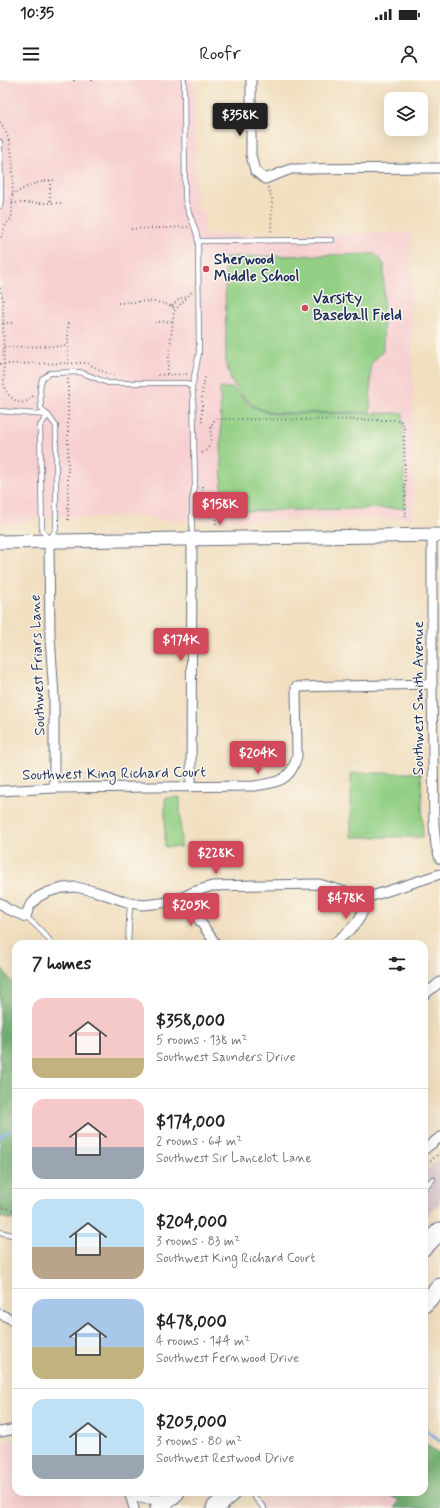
<!DOCTYPE html>
<meta charset="utf-8">
<style>
:root{--surface:#fff;--page:#f2f2f2;--text:#222;--muted:#767676;--line:#e0e0e0;--accent:#d1495b}
body{margin:0;font-family:Mynerve,sans-serif;background:var(--page);color:var(--text);height:100vh;display:flex;flex-direction:column;font-size:15px;white-space:nowrap}
*{box-sizing:border-box;margin:0}
p{font-size:13px;color:var(--muted)}
.icon{flex:none;width:22px;height:22px;fill:none;stroke:currentColor;stroke-width:2;stroke-linecap:round;stroke-linejoin:round}
.map{position:relative;flex:1;overflow:hidden}
.side{position:absolute;left:12px;top:860px;width:416px;height:556px;display:flex;flex-direction:column;background:var(--surface);border-radius:12px;box-shadow:0 4px 16px #0002}
.side>*{flex:none}
.buttons{position:absolute;left:384px;top:12px;display:grid;gap:8px}
.buttons a{display:grid;place-items:center;width:44px;height:44px;border-radius:8px;background:var(--surface);box-shadow:0 4px 16px #0002;font-size:20px}
.price{position:absolute;translate:-50% -34px;padding:0 9px;border-radius:4px;background:var(--accent);color:#fff;font-size:13px;line-height:26px;filter:drop-shadow(0 1px 2px #0008)}
.price::after{content:'';position:absolute;left:50%;top:24px;width:12px;height:9px;margin-left:-6px;background:inherit;clip-path:polygon(0 0,100% 0,50% 100%)}
.price.on{background:#222;color:#fff}
ul{padding:0;list-style:none}
li{display:flex;align-items:center;gap:12px;height:100px;padding:0 20px}
li+li{border-top:1px solid var(--line)}
li span{display:grid;place-items:center;flex:none;width:112px;height:80px;border-radius:12px;color:#555}
li>.icon{margin-inline-start:auto}
span .icon{width:48px;height:48px;fill:#fffc;stroke-width:1}
li b{font-size:17px}
h2{display:flex;justify-content:space-between;align-items:center;height:48px;padding:0 20px;font-size:17px}
.status{display:flex;justify-content:space-between;align-items:center;height:28px;padding:0 20px;background:var(--surface);direction:ltr}
.status svg{height:11px;fill:currentColor}
header{display:flex;justify-content:space-between;align-items:center;height:52px;padding:0 20px;background:var(--surface);font-size:18px;font-weight:600}
.map>svg:first-child{display:block}
</style>
<div class="status"><b>10:35</b><svg viewBox="0 0 49 12"><path d="M0 12V9h3v3zM5 12V6h3v6zM10 12V3h3v9zM15 12V0h3v12zM26 1h20v11H26zM47 4h2v5h-2z"/></svg></div>
<header><svg class="icon" aria-label="menu" viewBox="0 0 24 24"><path d="M4 6h16M4 12h16M4 18h16"/></svg>Roofr<svg class="icon" aria-label="person" viewBox="0 0 24 24"><circle cx="12" cy="8" r="4"/><path d="M4 21q1-7 8-7t8 7"/></svg></header>
<div class="map">
<svg width="440" height="1428" viewBox="0 0 440 1428">
<rect width="100%" height="100%" fill="#fbf7ec"/>
<filter id="ink" filterUnits="userSpaceOnUse"><feTurbulence type="fractalNoise" baseFrequency=".025" numOctaves="2"/><feDisplacementMap in="SourceGraphic" scale="8" xChannelSelector="R" yChannelSelector="G"/><feConvolveMatrix kernelMatrix="1 2 1 2 8 2 1 2 1" color-interpolation-filters="sRGB"/></filter>
<filter id="wash" filterUnits="userSpaceOnUse"><feTurbulence type="fractalNoise" baseFrequency=".012" numOctaves="4" result="noise"/><feDisplacementMap in="SourceGraphic" scale="16" xChannelSelector="R" yChannelSelector="G"/><feGaussianBlur stdDeviation="0.9" result="paint"/><feColorMatrix in="noise" values="0 0 0 0 0 0 0 0 0 0 0 0 0 0 0 0 0 1.4 0 .05"/><feComposite in="paint" operator="in"/></filter>
<g filter="url(#wash)">
<rect width="100%" height="100%" fill="#f1dfc0"/>
<path fill="#f7cfd0" d="M0,0H194L197,129L204,130V151L207,155L411,153L414,438L165,441L143,436L28,438L22,443L0,444Z
M16,1359V1412H117L124,1420L125,1428H0V1363Z
M275,1412H382L399,1420L395,1428H255Z"/>
<path fill="#d2bdc5" d="M440,1077V1122L424,1138V1093Z"/>
<path fill="#92cf84" stroke="#567f71" d="M375,174L384,184L383,271L371,284L370,332L275,333L257,328L242,316L231,301L226,283L225,177Z
M220,308H233C245,323 257,331 275,334L403,333L405,428L248,431L222,420Z
M351,693H421L423,757H351Z
M180,717L181,767H165V718Z"/>
<path fill="#75b272" stroke="#487068" d="M0,885L16,908V1141L0,1137Z
M424,1362L440,1375V1428H395L399,1420L382,1412H424Z"/>
<g fill="none" stroke-linecap="round" stroke-linejoin="round">
<path stroke="#6da1d9" stroke-width="3" d="M0,1057L16,1047
M424,1348L440,1361"/>
</g>
</g>
<g filter="url(#ink)">
<g fill="none" stroke-linecap="round" stroke-linejoin="round">
<g stroke="#666d80" stroke-width="6">
<path id="lane" d="M184,0L185,116C186,133 196,144 198,161L199,273L192,307
M0,62L1,118L0,126
M198,161L332,160
M0,331L47,335
M48,335L40,346L42,450L49,461L56,449V346L48,335L44,332L41,328L40,308L42,299L50,293L80,292L108,303H186C191,305 192,308 193,313L195,405L192,421V457
M26,837C36,845 45,853 52,864
M128,864L130,823
M424,1108L433,1099
M0,1152L16,1156
M250,1412L264,1428"/>
</g>
<g stroke="#666d80" stroke-width="11">
<path id="street" d="M251,0V75L255,91L265,99L291,89L440,88
M432,455V604L434,745L436,766L440,779
M49,461L50,556L54,616V708
M191,706L192,459
M0,711L54,708L254,706C277,703 291,701 297,676L296,607L432,604
M183,817L216,864
M0,823L7,829L26,837L29,827L38,817L48,812L63,808L76,807L94,811L130,823L143,825L162,823L183,817L193,812L212,806L319,804L366,818L440,794
M333,864C351,849 363,842 366,818
M424,915L440,902
M424,1070L440,1057
M0,1234L11,1239L16,1244
M0,1352L16,1349
M129,1412L134,1428
M130,1413L144,1419L168,1420"/>
</g>
<g stroke="#666d80" stroke-width="15">
<path id="secondary" d="M0,462L440,455"/>
</g>
<g stroke="#666d80" stroke-width="19">
<path id="highway" d="M424,1167L440,1151
M424,1224L440,1207
M159,1428L176,1412
M215,1428L232,1412"/>
</g>
<path stroke="#666d80" stroke-width="2" stroke-dasharray="1 3" stroke-linecap="butt" d="M74,0V3
M92,0V3
M0,42C18,66 12,107 12,135L11,139L6,144L0,160
M50,100V123
M268,107L272,119L271,153
M12,115C26,107 37,101 54,100
M12,123H63
M131,149L188,147
M0,208L3,220L4,305C7,318 23,330 33,316
M118,223C138,222 159,218 176,229
M172,226L180,218L187,217
M155,242L172,241
M3,243H12
M68,243V283
M4,267L68,266
M0,284L87,283L104,292L114,295
M167,294L174,231L192,212
M158,295L188,294
M68,299V440
M202,342V313L205,297
M202,373C219,363 204,348 216,339L400,340L404,346L406,440
M203,406V436L215,437L216,444
M424,1086L440,1073
M0,1126L16,1132"/>
<use href="#lane" stroke="#fff" stroke-width="4.5"/>
<use href="#street" stroke="#fff" stroke-width="9"/>
<use href="#secondary" stroke="#fff" stroke-width="13"/>
<use href="#highway" stroke="#fff" stroke-width="17"/>
</g>
</g>
<g fill="#d1495b" stroke="#fbf7ec" stroke-width="1.5">
<circle cx="206" cy="189" r="4"/>
<circle cx="305" cy="228" r="4"/>
</g>
<g text-anchor="middle" dominant-baseline="central" stroke-width="3" stroke-linejoin="round" paint-order="stroke">
<g font-size="15" font-weight="bold" fill="#1b2f5e" stroke="#fbf7ec" text-anchor="start">
<text x="214" y="180">Sherwood<tspan x="214" dy="17">Middle School</tspan></text>
<text x="313" y="219">Varsity<tspan x="313" dy="17">Baseball Field</tspan></text>
</g>
<g font-size="15" fill="#1b2f5e" stroke="#fbf7ec">
<text transform="translate(38 585) rotate(-92)">Southwest Friars Lane</text>
<text transform="translate(419 618) rotate(-90)">Southwest Smith Avenue</text>
<text transform="translate(114 694) rotate(-1)">Southwest King Richard Court</text>
</g>
</g>
</svg>
<div class="buttons">
<a><svg class="icon" aria-label="layers" viewBox="0 0 24 24"><path d="M12 4l9 5-9 5-9-5zM3 14l9 5 9-5"/></svg></a>
</div>
<b class="price on" style="left:240px;top:57px">$358K</b>
<b class="price" style="left:220px;top:446px">$158K</b>
<b class="price" style="left:181px;top:582px">$174K</b>
<b class="price" style="left:258px;top:695px">$204K</b>
<b class="price" style="left:216px;top:795px">$228K</b>
<b class="price" style="left:346px;top:840px">$478K</b>
<b class="price" style="left:191px;top:847px">$205K</b>
<section class="side">
<h2>7 homes<svg class="icon" aria-label="filters" viewBox="0 0 24 24"><path d="M4 7h16M4 17h16"/><circle cx="9" cy="7" r="2"/><circle cx="15" cy="17" r="2"/></svg></h2>
<ul>
<li><span style="background:linear-gradient(#f6c9c9 75%,#c2b280 0)"><svg class="icon" aria-label="home" viewBox="0 0 24 24"><path d="M3 11l9-7 9 7M6 9v11h12V9"/></svg></span><div><b>$358,000</b><p>5 rooms · 138 m²</p><p>Southwest Saunders Drive</p></div></li>
<li><span style="background:linear-gradient(#f6c9c9 60%,#9aa5b1 0)"><svg class="icon" aria-label="home" viewBox="0 0 24 24"><path d="M3 11l9-7 9 7M6 9v11h12V9"/></svg></span><div><b>$174,000</b><p>2 rooms · 64 m²</p><p>Southwest Sir Lancelot Lane</p></div></li>
<li><span style="background:linear-gradient(#bfe0f5 60%,#b9a48a 0)"><svg class="icon" aria-label="home" viewBox="0 0 24 24"><path d="M3 11l9-7 9 7M6 9v11h12V9"/></svg></span><div><b>$204,000</b><p>3 rooms · 83 m²</p><p>Southwest King Richard Court</p></div></li>
<li><span style="background:linear-gradient(#a9c7e8 60%,#c2b280 0)"><svg class="icon" aria-label="home" viewBox="0 0 24 24"><path d="M3 11l9-7 9 7M6 9v11h12V9"/></svg></span><div><b>$478,000</b><p>4 rooms · 144 m²</p><p>Southwest Fernwood Drive</p></div></li>
<li><span style="background:linear-gradient(#bfe0f5 70%,#9aa5b1 0)"><svg class="icon" aria-label="home" viewBox="0 0 24 24"><path d="M3 11l9-7 9 7M6 9v11h12V9"/></svg></span><div><b>$205,000</b><p>3 rooms · 80 m²</p><p>Southwest Restwood Drive</p></div></li>
</ul>
</section>
</div>
